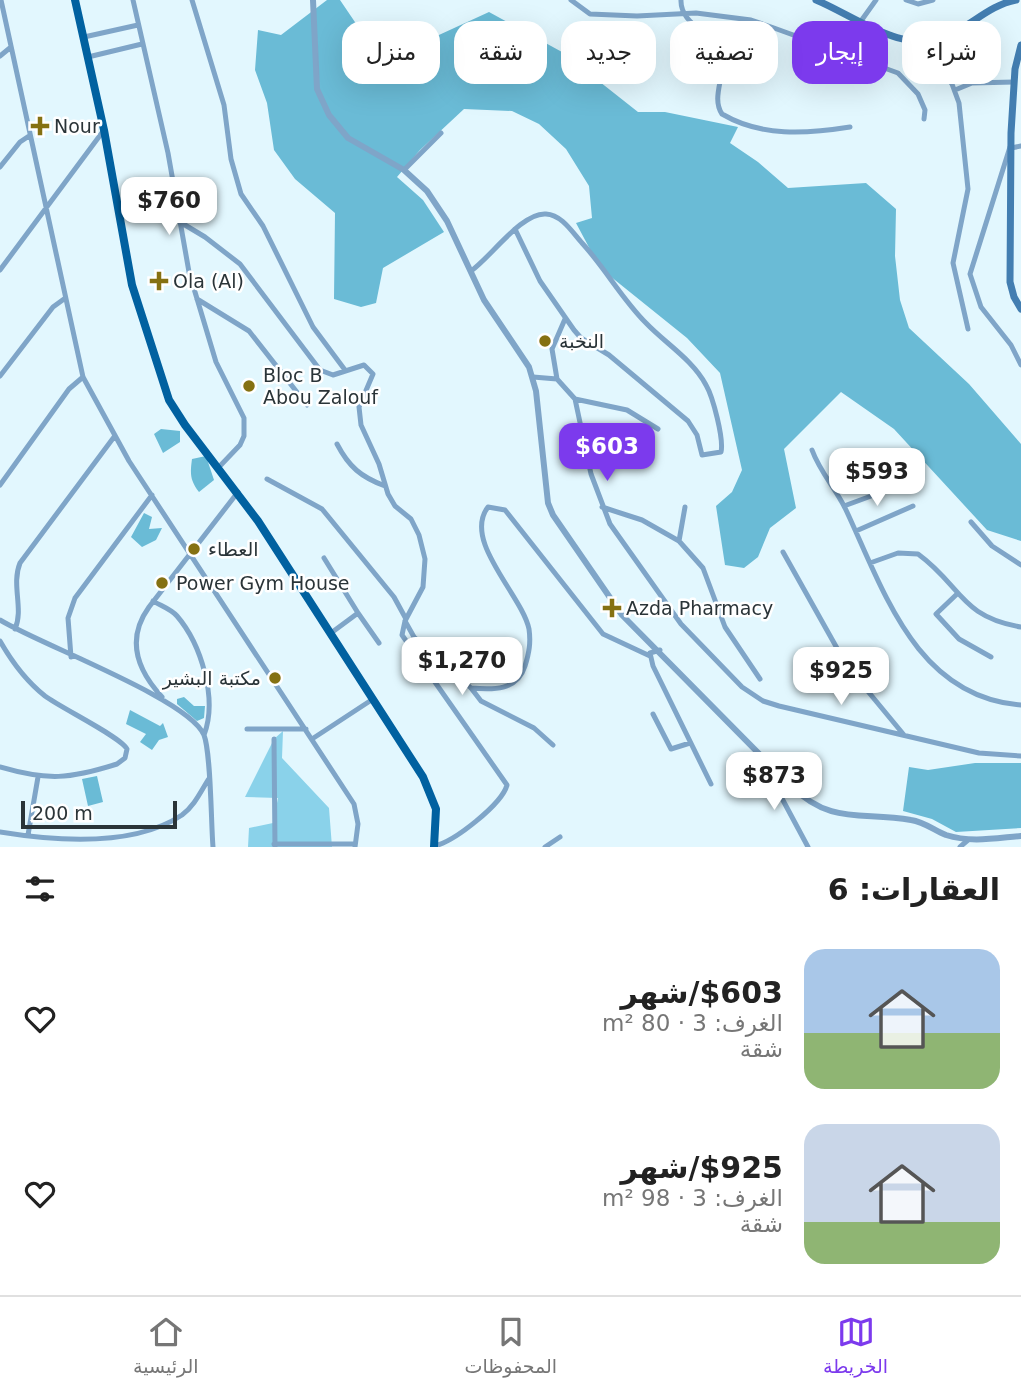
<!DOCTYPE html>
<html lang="ar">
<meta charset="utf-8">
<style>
:root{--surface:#fff;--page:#f2f2f2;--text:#222;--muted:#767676;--line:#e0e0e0;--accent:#7c3aed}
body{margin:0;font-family:"DejaVu Sans",Vazirmatn,sans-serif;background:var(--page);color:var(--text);direction:rtl;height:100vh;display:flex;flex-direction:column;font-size:26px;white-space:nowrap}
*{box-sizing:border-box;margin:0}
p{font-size:23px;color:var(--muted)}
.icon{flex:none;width:38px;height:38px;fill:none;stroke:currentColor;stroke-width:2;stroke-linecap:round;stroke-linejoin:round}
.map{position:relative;height:847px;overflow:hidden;direction:ltr}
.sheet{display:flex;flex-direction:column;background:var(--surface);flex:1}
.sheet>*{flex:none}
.hud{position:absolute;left:21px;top:21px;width:980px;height:63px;direction:rtl;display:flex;gap:14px}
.scale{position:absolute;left:21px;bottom:18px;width:156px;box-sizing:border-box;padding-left:7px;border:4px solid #2a3438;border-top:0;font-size:19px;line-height:24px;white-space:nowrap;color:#2a3438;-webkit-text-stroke:5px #fff;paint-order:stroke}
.price{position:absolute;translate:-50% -60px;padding:0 16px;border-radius:14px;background:#fff;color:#222;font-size:23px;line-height:46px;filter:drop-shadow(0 2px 4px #0008)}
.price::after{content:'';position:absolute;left:50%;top:42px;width:21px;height:16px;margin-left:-10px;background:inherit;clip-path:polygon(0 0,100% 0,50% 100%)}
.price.selected{background:var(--accent);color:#fff}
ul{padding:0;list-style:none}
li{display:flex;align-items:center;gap:21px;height:175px;padding:0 21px}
li span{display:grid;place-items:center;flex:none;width:196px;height:140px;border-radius:21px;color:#555}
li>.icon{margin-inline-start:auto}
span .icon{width:84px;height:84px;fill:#fffc;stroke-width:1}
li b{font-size:30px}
h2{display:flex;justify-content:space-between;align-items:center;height:84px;padding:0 21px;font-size:30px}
.chip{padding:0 24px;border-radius:21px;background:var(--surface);box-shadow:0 7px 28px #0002;font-size:24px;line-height:63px}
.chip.selected{background:var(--accent);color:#fff}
.tab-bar{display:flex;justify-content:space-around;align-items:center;height:98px;border-top:2px solid var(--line);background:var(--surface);font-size:19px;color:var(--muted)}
.tab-bar a{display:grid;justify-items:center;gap:4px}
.tab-bar .selected{color:var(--accent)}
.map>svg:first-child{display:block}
</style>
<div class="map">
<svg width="1021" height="847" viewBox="0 0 1021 847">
<rect width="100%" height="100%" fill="#e2f7fe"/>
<path fill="#8ad2ea" d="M283,731L282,758L329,808L332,847H248L249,828L273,823L278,798L245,797L274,739Z"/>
<path fill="#6abbd6" d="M327,0H340L359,28L428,40L489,12L562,52L638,112H665L738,127L730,143L758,162L788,188L866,183L896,209L895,256L900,300L909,328L969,384L1021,444V541L987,530L894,429L841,392L784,449L796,508L770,528L758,557L744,568L725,565L716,506L732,492L742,470L720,373L687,338L600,268L576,223L592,218L589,186L566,149L539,124L512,111L464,109L420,150L397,177L423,200L444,232L383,268L376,303L361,307L334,299L335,213L295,179L274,150L267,103L255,70L258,30L281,35Z
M161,429L180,431V442L163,453L154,434Z
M206,456L214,480L199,492C190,480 190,474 192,459Z
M144,513L152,517L149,529L162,528L156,540L142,547L131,537Z
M184,697L194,706H205L204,718L197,721L177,704V699Z
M130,710L160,726L163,723L168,737L159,740L152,750L140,742L146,734L126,724Z
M975,763H1021V828L956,832L932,819L903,811L909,767L928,770Z
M97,776L103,802L88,806L82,779Z"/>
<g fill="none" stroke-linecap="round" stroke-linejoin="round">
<path stroke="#7fa5c8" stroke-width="5" d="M1,0L83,377L129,461L354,804L358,824L355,847
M133,0L168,153L189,272L216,362L244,418V436L240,445L219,467
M192,0L224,105L231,159L241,194L263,226L313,327L345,370
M571,0L590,14L637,16L696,13L751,20L774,28L898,73L918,94L925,110L924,119
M681,0C680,24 712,33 720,53C728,73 710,96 722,114C761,137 806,134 850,127
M906,0L918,4L933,0
M861,21L876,0
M84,37L138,25
M910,40L931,53L952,84L959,103L968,189L953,263L968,329
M0,56L11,47
M88,57L142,44
M935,59L949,35
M955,90L972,83L1014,82
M1010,147L970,274L981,307L1011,345L1021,365
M1011,148L1021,146
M0,167L20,142L29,136
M404,170L441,133
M180,222L205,237L240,264L320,370L333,375L364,365L373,374L359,407L361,425L379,464L388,494L395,506L411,519L419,535L425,559L423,587L405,621L402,635L507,785C502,804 454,842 434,846
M0,270L104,130
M471,271C491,257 522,212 546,214C562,215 572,232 582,243C605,268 622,299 646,323C665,343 693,360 706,385C713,397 724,439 721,452L702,455L697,435L688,421L609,355L581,338L574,330L540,281L515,229
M197,299L249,331L307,405
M0,376L53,307L64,299
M533,377L557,379L575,399L591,474L610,524L681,624L742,687L763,701L779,706L979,753L1021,756
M557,379L552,349L565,319
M575,399L627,410L658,429
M337,444C349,467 361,477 385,486
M812,450C820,472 836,489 846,510C884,591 916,697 1021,705
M267,479L322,509L394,597L406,619
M0,485L69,389L83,377
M844,506L901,485
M602,507L642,520L679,541L703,568L725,627L760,679
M971,522L992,546L1021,565
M856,531L913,506
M679,541L685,507
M783,552L847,666L904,735
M324,558L358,613
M870,563L898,553L918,554C961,585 960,617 1021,627
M957,594L936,614L959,639L991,657
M153,601C161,606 171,609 177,616C201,644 218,699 204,735
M0,620C41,645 189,699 204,735C211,753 211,823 213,847
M405,621L414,637L471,688L481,701L534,728L553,745
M15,629C24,609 11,585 20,563L114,437
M331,633L358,613L379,643
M0,641C12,662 26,681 45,696C61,708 121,737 127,749L125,758L117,764C69,779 48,781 0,767
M660,650L650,653L653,666L711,784
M71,657L68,618L75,598L152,495
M471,688C493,690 517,691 525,666C529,653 531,643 529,629C522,595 462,541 488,507L505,510L603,634L650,656
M162,697C137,670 126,639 149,607L238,492
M653,714L671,749L690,743
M247,729H306
M274,739L275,847
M312,739L373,699
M774,769L778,791L808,847
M0,832C55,841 134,847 182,815C194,806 200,793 208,780
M28,835L38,777
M274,844H355
M545,847L560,837
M960,847L968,840"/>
<path stroke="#7fa5c8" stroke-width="6" d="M313,0L317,89L329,115L348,138L404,170L427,191L447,221L484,300L529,367L536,391L548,503L553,515L622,615L791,786C832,826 862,811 911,820C924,822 934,830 946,835C971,843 996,838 1021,836"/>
<path stroke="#437eb1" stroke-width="7" d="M816,0C857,17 903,56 949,35C972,25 990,5 1016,0
M1021,45L1015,69L1011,133L1010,282L1014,297L1021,309"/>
<path stroke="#0161a0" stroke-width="8" d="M75,0L104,130L132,285L169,400L185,425L258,521L423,777L436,809L434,847"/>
</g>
<g fill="#857112" stroke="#fff" stroke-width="2.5">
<path d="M36.5 115.5h7v7h7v7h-7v7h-7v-7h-7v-7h7z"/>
<path d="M155.5 270.5h7v7h7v7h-7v7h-7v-7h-7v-7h7z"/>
<circle cx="545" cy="341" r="7"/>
<circle cx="249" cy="386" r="7"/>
<circle cx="194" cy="549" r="7"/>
<circle cx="162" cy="583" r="7"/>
<path d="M608.5 597.5h7v7h7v7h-7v7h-7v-7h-7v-7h7z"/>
<circle cx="275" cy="678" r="7"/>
</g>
<g text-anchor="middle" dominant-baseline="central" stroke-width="5" stroke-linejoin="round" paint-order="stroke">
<g font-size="19" fill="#2a3438" stroke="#fff" text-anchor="start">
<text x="54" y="126">Nour</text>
<text x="173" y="281">Ola (Al)</text>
<text x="559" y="341">النخبة</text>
<text x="263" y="375">Bloc B<tspan x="263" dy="22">Abou Zalouf</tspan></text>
<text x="208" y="549">العطاء</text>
<text x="176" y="583">Power Gym House</text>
<text x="626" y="608">Azda Pharmacy</text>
<text x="261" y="678" text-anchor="end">مكتبة البشير</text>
</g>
</g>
</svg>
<div class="scale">200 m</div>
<b class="price" style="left:169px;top:237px">$760</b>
<b class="price selected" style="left:607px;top:483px">$603</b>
<b class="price" style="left:877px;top:508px">$593</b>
<b class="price" style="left:462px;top:697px">$1,270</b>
<b class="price" style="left:841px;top:707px">$925</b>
<b class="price" style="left:774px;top:812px">$873</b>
<div class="hud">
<a class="chip">شراء</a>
<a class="chip selected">إيجار</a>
<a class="chip">تصفية</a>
<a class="chip">جديد</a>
<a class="chip">شقة</a>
<a class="chip">منزل</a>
</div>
</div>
<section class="sheet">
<h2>العقارات: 6<svg class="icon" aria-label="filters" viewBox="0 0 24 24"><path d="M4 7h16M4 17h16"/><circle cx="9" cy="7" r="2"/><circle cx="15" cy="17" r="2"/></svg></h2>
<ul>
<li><span style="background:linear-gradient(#a9c7e8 60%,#8fb573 0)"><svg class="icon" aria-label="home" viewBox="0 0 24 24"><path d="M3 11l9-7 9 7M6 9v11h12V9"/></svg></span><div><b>$603/شهر</b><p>الغرف: 3 · 80 m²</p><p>شقة</p></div><svg class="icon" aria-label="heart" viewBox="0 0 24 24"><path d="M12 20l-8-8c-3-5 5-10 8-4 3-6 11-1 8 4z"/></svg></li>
<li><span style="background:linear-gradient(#c9d6e8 70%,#8fb573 0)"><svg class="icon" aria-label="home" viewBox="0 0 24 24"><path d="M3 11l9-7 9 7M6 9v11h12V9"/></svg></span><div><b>$925/شهر</b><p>الغرف: 3 · 98 m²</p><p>شقة</p></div><svg class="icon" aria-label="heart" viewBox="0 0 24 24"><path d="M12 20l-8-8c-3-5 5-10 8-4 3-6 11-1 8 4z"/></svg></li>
</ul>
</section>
<nav class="tab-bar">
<a class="selected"><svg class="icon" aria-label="map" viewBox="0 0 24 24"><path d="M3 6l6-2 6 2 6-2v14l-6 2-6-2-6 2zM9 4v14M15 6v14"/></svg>الخريطة</a>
<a><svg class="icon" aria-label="saved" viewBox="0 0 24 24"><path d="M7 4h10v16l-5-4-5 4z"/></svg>المحفوظات</a>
<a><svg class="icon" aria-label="home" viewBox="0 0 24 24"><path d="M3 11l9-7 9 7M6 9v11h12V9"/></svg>الرئيسية</a>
</nav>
